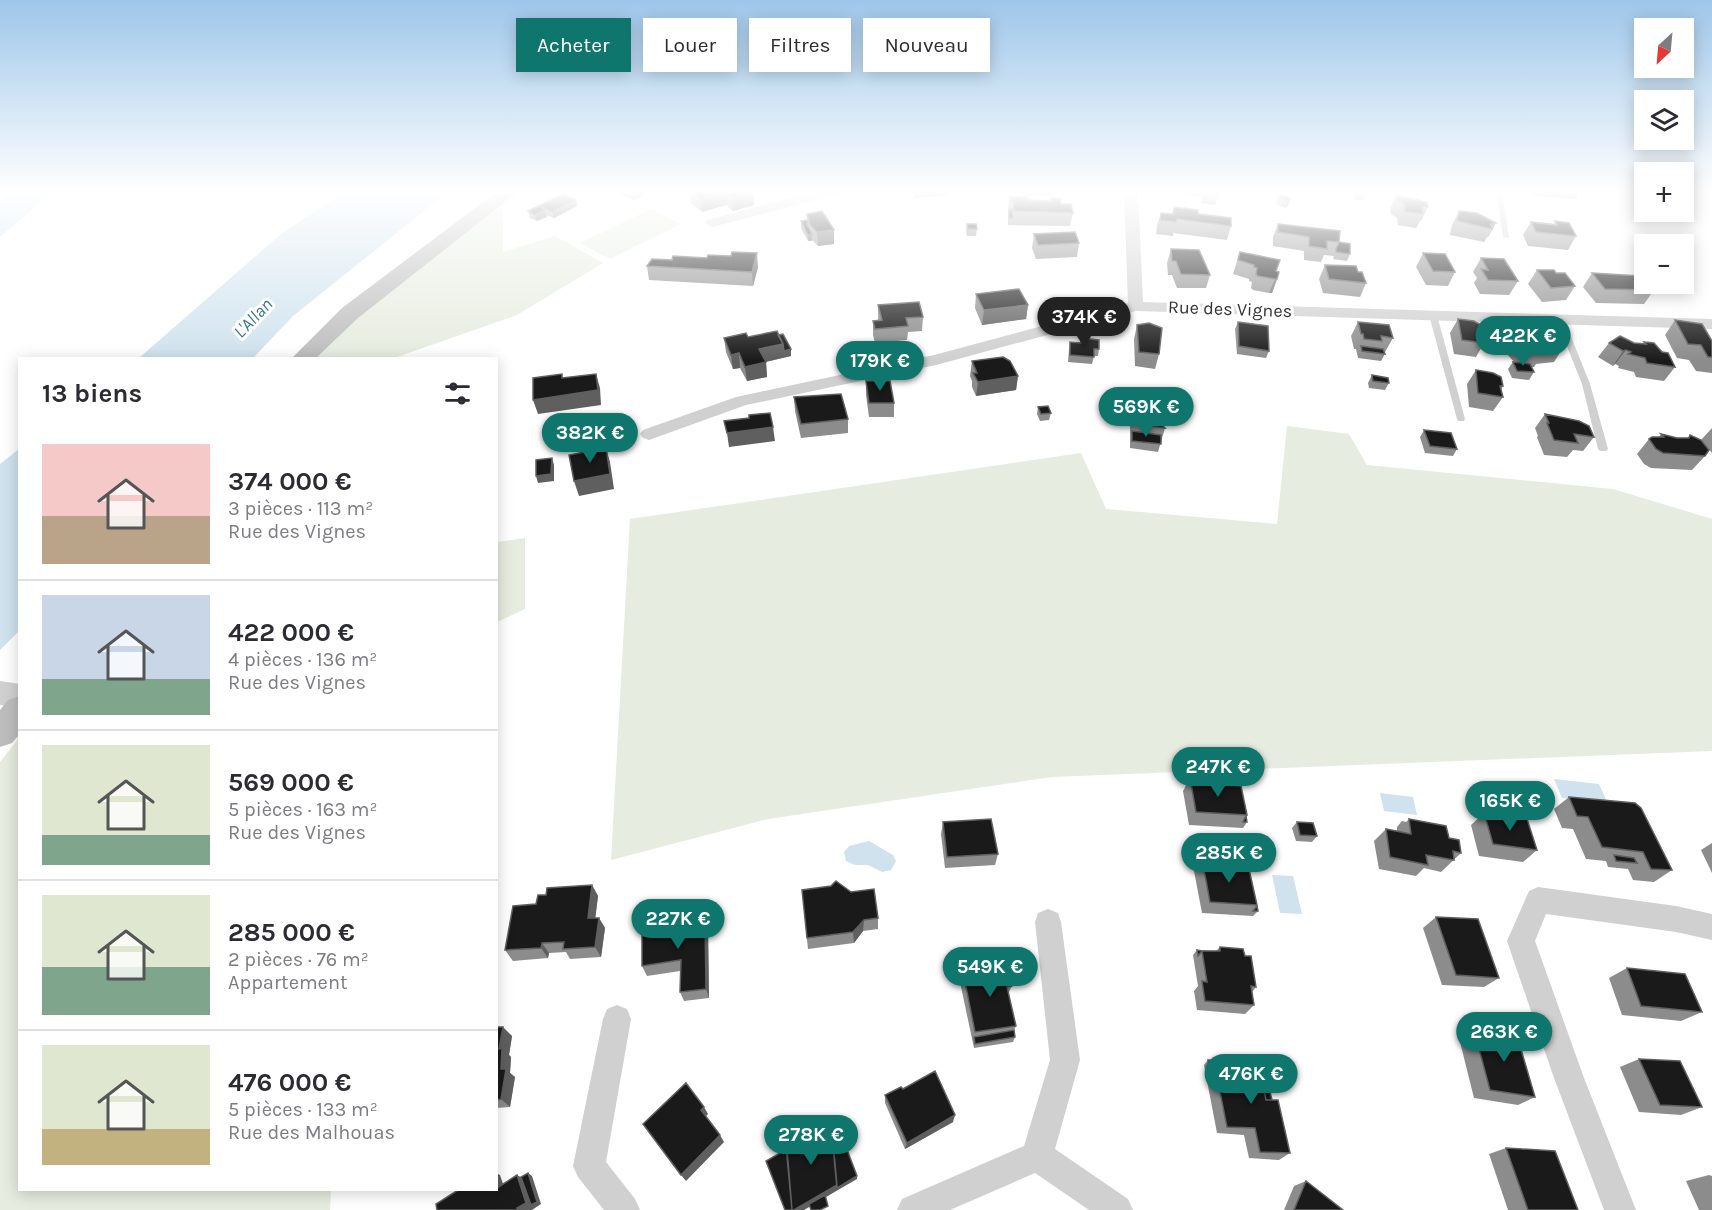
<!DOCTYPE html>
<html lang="fr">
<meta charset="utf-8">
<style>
:root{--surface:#fff;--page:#f2f2f3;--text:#2b2b33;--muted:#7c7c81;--line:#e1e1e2;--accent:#0f766e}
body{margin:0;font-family:Karla,sans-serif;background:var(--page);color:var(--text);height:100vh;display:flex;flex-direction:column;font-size:22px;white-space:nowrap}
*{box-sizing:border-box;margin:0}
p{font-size:20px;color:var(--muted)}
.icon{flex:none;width:33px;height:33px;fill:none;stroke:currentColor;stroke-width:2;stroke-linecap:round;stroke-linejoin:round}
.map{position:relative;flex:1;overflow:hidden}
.panel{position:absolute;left:18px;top:357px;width:480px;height:834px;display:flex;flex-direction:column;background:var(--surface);border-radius:0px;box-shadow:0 3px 15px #0003}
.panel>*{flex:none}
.top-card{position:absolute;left:516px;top:18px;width:570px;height:54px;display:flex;gap:12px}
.needle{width:39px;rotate:206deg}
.buttons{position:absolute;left:1634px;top:18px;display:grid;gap:12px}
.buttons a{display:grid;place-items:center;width:60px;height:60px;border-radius:0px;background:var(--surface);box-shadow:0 3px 15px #0003;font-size:30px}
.price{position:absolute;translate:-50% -51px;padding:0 14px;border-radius:21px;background:var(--accent);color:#fff;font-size:20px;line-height:39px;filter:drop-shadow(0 2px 3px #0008)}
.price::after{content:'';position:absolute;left:50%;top:36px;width:18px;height:14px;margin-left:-9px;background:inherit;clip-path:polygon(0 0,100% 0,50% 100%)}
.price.active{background:#222;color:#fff}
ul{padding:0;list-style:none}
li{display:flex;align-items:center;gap:18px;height:150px;padding:0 24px}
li+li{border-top:2px solid var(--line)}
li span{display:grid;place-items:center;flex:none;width:168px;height:120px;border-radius:0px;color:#555}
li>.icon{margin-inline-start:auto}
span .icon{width:72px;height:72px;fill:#fffc;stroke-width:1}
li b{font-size:26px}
h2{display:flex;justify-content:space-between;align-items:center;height:72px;padding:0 24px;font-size:26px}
.pill{padding:0 21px;border-radius:0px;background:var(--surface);box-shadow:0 3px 15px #0003;font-size:21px;line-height:54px}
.pill.active{background:var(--accent);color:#fff}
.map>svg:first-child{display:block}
</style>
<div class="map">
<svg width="1712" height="1210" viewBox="0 0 1712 1210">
<rect width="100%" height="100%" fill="#fff"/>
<path fill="#e6ecdf" d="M503,202V252L555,236L603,263L517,315L394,358H315L352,321Z
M651,209L681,224L610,259L580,243Z
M1287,426L1349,434L1367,465L1613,489L1712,519V751L1052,777L768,819L611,860L630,519L1081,453L1106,509L1277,524Z
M525,538V609L497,622V542Z
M19,738L20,1190H331L330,1210H0V762Z"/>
<path fill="#cfe2ee" d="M12,191H54L0,237V201Z
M346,191H449L293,316L253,358H139L281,234Z
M19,449V631L0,650V464Z
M1554,779L1599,784L1609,806L1593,801L1562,798Z
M1380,793L1413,797L1417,815L1384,811Z
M869,841L893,855L896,861L891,870L882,872L868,865H855L846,861L844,852L849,846Z
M1272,875L1293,876L1302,914L1280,913Z"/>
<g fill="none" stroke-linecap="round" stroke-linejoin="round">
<path fill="#d0d0d0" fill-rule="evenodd" d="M1496,191H1502L1509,238L1503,237Z
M1430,313H1436L1437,315L1465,419L1464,421H1458L1457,419L1429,315Z
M1557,317H1560L1564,319L1590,384L1608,449L1606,451H1600L1598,449L1582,384L1556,319Z"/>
<path fill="#d0d0d0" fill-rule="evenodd" d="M818,191H840L839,194L712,227L705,223L707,220Z
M1124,191H1138L1143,302L1712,319V329L1136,311L936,365L746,405L649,440L643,438L640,434L643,430L736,397L934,355L1128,303Z
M1538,887L1676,906L1712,914V940L1676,932L1546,914L1535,941L1584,1078L1636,1210H1604L1554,1078L1507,941L1529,891Z
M1048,909L1058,913L1061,922L1080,1060L1055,1149L1128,1199L1133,1210H1089L1035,1173L950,1210H897L902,1199L1024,1146L1050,1060L1035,922L1038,913Z
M617,1005L627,1009L631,1019L606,1162L635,1199L640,1210H604L578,1177L573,1166L603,1019L607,1009Z"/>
<path fill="#d0d0d0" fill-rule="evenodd" d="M0,681L20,684V708L0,705Z"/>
<path fill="#bdbdbd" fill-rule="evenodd" d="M498,191H519L358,318L316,358H292L342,308Z
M20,696V734L12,743L0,747V710L8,700Z"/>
</g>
<path fill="#8c8c8c" d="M614,191H649V192L633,200Z
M695,191H753L754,205L733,211L726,205L702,212L691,203L690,196H693L692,192Z
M912,191H948L947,195L915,198Z
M1020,191H1056L1055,196L1020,195Z
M1184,191H1220L1215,205L1201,203L1202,197L1184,194Z
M1355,191H1365L1366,193L1363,200H1356L1353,195Z
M1423,191H1457L1456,193Z
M1530,191H1582L1580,192L1576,199L1533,196Z
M1396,195L1428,207L1421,221H1420L1416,228L1398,225L1397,218L1391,214L1390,209Z
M1009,196L1028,200L1050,201V198L1061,204L1073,213L1070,226L1008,225V210Z
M1278,197L1291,198L1288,205L1285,208L1276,204Z
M576,200L577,206L554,218L546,215L547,217L537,221L530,218L528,211Z
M1174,207L1198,214L1231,226L1227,240L1173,233V236L1156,234L1157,226L1161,213L1172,214Z
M1459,211L1496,223L1484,242L1450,235L1452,225Z
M807,214L834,244L818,246L812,240V241H808L801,228V221H807Z
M1555,221L1576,236L1568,250L1528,246L1523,235L1531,222L1554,224Z
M967,224L977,229L976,236H967L966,231Z
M1278,224L1339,242L1350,254L1347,261L1333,259L1334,256L1324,255L1321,262L1304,260V251L1273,246V237Z
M1034,234L1079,243L1077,257L1036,259L1032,248Z
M1171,249L1210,275L1206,288H1177L1172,275H1168L1167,263Z
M1240,252L1276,271L1277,279L1272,293H1269L1253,290L1251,288L1252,282L1249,281V279L1233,274Z
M1423,253L1455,272L1448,286L1426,285L1416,267Z
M707,258L758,267L753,286L649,280L647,266L672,260Z
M1481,258L1518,281L1509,295L1480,294L1474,283L1477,278L1473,272Z
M1325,265L1358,272L1366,283L1360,297L1323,293L1319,279Z
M1537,270L1556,273L1575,286L1566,300L1542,302L1528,284Z
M1592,273L1654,290L1644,304L1596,303L1583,287Z
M976,294L1028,305L1026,319L982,325L975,308Z
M878,305L923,317L922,331L908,332L907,340L875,343L873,335V321L878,320Z
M1458,319L1484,333L1482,336L1484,343L1476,357L1454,354L1450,333Z
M1675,320L1712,341V373L1696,371L1689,360L1677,358L1665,335Z
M1238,322L1269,351L1266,358L1237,354L1235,329Z
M1358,322L1393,338L1385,352H1384L1385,354L1381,361L1358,358L1356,349H1354L1351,336Z
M1137,325L1159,354L1155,369L1135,366L1134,339Z
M1517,331L1534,335L1563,348L1554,362L1536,364L1534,367H1531L1534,372L1529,380L1512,378L1508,369L1513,362L1515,363L1507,354L1511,348L1508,345Z
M778,335L791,349V356L766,362L767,377L747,381L740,368L733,369L726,352L724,338L748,337Z
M1081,338L1099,349L1098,356H1094L1092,364L1068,362L1069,349L1070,342L1080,343Z
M1644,342L1675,367L1664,381L1636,377L1634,372L1618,368L1619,366L1615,364L1613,366L1598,357L1609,343H1634L1643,344Z
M972,361L1018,376L1016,390L976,396L972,387V381L970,376Z
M1476,370L1503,386L1501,390L1503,397L1493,411L1469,407L1467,384Z
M1372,375L1389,383L1385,390L1369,388L1368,383Z
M866,381L893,396L894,403V417H869L866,395Z
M794,397L848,419V433L801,438L795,411Z
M1134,405L1159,422L1165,428L1158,452L1130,448V419Z
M1038,407L1051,413L1049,420L1040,421L1037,414Z
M1545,414L1594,437L1583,451L1573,450L1567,457L1544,455L1537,437L1538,436L1535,428Z
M1712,428V453L1702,441L1705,456L1692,470L1651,468L1644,464L1637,454L1649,439L1659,437L1661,434L1677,438H1688L1690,435L1701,440Z
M1424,430L1457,449L1453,456L1425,453L1420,437Z
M1190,778L1213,784L1247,815V822L1243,828L1189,825L1183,791Z
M1569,797L1672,870L1654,882L1633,880L1628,869L1608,867L1606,861L1586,859L1573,829L1562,828L1554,809Z
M1484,813L1537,850L1523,862L1479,856L1471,825Z
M1409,819L1449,838L1461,853L1441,872L1424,868L1416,876L1379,869L1374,841L1386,829L1397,831V827L1402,821L1406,822Z
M943,822L998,854L995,865L945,868L941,834Z
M1297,822L1317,836L1312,842L1296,841L1292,828Z
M1712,843V873L1701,850Z
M1202,859L1224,868L1257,906L1258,911L1253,916L1202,913L1194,871Z
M592,885L598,896L595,918H599L605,928L601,957L570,959L566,952L549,953L548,958L513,961L505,950L536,904L546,895Z
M802,890L878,918V929L863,931L854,943L808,949Z
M1436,917L1499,978L1484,987L1442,985L1423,928Z
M708,929L709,998L684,1001L680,992V971L647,976L642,966Z
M1220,947L1245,956L1256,987L1252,992L1254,1005L1245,1014L1197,1010L1194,991L1198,986L1193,955L1197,950L1216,951Z
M1627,968L1702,1012L1681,1021L1622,1015L1609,978Z
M963,972L1012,986L1008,994L1016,1026L1014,1030L1015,1037L1013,1042L974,1048L960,982Z
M496,1027L512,1036L509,1055L511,1057L510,1073L515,1077L510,1107L496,1108Z
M1474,1030L1535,1097L1518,1105L1474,1098L1459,1038Z
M1639,1059L1702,1107L1681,1115L1639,1112L1620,1067Z
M1208,1060L1263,1063L1272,1100L1290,1153L1279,1160L1249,1158L1244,1135L1217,1133L1204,1065Z
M885,1095L953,1122L905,1149L885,1103Z
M1506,1148L1578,1210H1508L1489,1154Z
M1709,1175L1712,1176V1210H1699L1686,1181Z
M1306,1181L1343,1210H1284L1294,1186Z"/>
<path fill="#5f5f5f" d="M636,191H649V192L633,200L632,193Z
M725,191H735L736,197L753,191L754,205L733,211L732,198L728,195L729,201L725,198L726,205L702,212L700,199Z
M916,191H948L947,195L915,198Z
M1291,198L1288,205L1285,208L1287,201Z
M576,200L577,206L554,218L552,212Z
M545,210L547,217L537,221L535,215Z
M1496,223L1488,237H1487L1492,229L1491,224Z
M834,230V244L818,246L817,232Z
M812,234V241H808V235Z
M757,253L758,267L753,286L752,272Z
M1275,279H1277L1272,293H1269Z
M1028,305L1026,319L982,325L984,310Z
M783,344L791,349V356L760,363L750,351Z
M1626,350L1615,364L1613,366L1623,351Z
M739,353L740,368L733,369L731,355Z
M766,362L767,377L747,381L745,367Z
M596,374L600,388L601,405L538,414L533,400Z
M1018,376L1016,390L976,396L978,382Z
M773,427L775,441L729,447L727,433Z
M606,448L610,462L614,489L579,496L574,481Z
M552,458L554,465V481L538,483L536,476Z
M592,885L598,896L594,929L588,918Z
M599,918L605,928L601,957L595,947Z
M705,918L708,929L709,998L706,989Z
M864,920L863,931L854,943L853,932Z
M542,943L549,953L548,958L541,948Z
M503,1027L512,1036L509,1055L511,1057L510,1073L515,1077L510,1107L501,1099V1069L499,1049Z
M704,1107L708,1114L705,1117L701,1110Z
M955,1115L953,1122L905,1149L907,1143Z
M720,1135L724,1142L686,1181L681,1175Z
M496,1173L500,1175L506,1193L497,1188Z
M528,1173L532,1176L541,1204L532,1210H518L517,1175L526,1180Z
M857,1176V1179L838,1190L837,1188Z
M837,1185L838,1190L804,1210H794Z"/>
<path fill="#1a1a1a" stroke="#5f5f5f" stroke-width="1.5" d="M695,191H725L700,199L692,192Z
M738,191H753L732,198L728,195Z
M1358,191H1365L1366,193H1359Z
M563,194L576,200L552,212L541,207L545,210L535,215L528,211Z
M1282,195L1291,198L1287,201L1278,197Z
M1396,195L1427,202L1428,207H1422L1423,214L1405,212L1404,204L1397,201Z
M1009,196L1028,197V200L1051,201L1050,198H1060L1061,204H1071L1073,213L1014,211L1013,202H1010Z
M1174,207L1198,210V214L1231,218V226L1177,219L1176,222L1160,220L1161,213L1173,214Z
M1009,209H1012L1013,218H1009Z
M822,211L834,230L817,232L810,225L807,214Z
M1459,211L1477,213L1496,223L1491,224L1492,229L1457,221Z
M807,220L809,224H807L812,234L808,235L801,221Z
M1555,221L1569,223L1576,236L1536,232L1531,222L1557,225Z
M967,224H976L977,229H968Z
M1278,224L1340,231L1339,242L1327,241V249L1309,246V237L1278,232Z
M1075,232L1079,243L1038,245L1034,234Z
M1339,242L1350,244V254L1336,252V249Z
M1171,249L1199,250L1210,275L1181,274L1176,261H1172Z
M732,252L757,253L752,272L647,266L652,259L672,260L673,256L707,258L708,255L731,256Z
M1240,252L1280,260L1276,271L1279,272L1277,279H1275L1258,276L1256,274L1257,268L1254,267V265L1238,260Z
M1423,253L1445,254L1455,272L1433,271Z
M1481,258L1504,259L1518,281L1488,280L1481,269L1488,270Z
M1325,265L1356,266L1358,272H1362L1366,283L1329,279Z
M1537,270H1554L1556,273H1565L1575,286L1551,288Z
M1592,273L1641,276L1644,279V284H1648L1654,290L1605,289Z
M1019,289L1028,305L984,310L976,294Z
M919,302L923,317L906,318L908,326L875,329L873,321L882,320L878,305Z
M1458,319L1474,321L1481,325L1484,333H1481L1484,343L1462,340Z
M1675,320L1702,324L1712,341V357H1708L1701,345L1688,344Z
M1238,322L1268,326L1269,351L1239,346Z
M1358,322L1389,325L1393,338L1381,336L1382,341L1364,339L1363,334H1361Z
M1149,323L1162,328L1159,354L1139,352L1137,325Z
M1530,330L1534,335L1544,334L1563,348L1541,350L1544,353L1530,354L1516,340L1525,339L1517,331Z
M777,331L783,344L759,349L766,362L745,367L739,353L731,355L724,338L746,333L748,337Z
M783,334L791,349L784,351L783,344L778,335Z
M1620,336L1634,343L1646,344L1644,342L1654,343L1662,352L1668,353L1675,367L1647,363L1645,358L1628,354L1631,352L1626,350L1623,351L1609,343Z
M1081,338L1099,340V349H1094V357L1070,355V342L1081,343Z
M1361,346L1383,349L1385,354L1362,351Z
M1003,357L1010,361L1018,376L978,382L973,373H977L972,361Z
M1513,362L1530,364L1534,372L1517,371Z
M1476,370L1493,373L1501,377L1503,386H1500L1503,397L1478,393Z
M562,374V378L596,374L598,390L533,400V378Z
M1372,375L1388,378L1389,383L1373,381Z
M866,381H890L894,403H869Z
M841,394L848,419L801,424L794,397Z
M1138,403L1155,405L1158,408L1159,422L1165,428L1134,424V405Z
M1048,406L1051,413L1041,414L1038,407Z
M770,413L773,427L727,433L724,421L749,418V415Z
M1545,414L1579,421L1589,426L1594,437L1574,434L1578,443L1554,440L1547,423H1549Z
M1424,430L1451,433L1457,449L1430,446Z
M1132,431L1161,435V444L1132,441Z
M1661,434L1677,438H1689L1690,435L1701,440L1709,450L1705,456L1663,453L1656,449L1649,439L1652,437H1664Z
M606,448L610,474L574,481L569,455Z
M552,458L551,474L536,476V460Z
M1190,778L1213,780V784L1241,786L1247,815L1196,812Z
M1569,797L1635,803L1641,808L1672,870L1651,869L1643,852L1602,847L1588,817L1577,816Z
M1484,813L1527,819L1537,850L1493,844Z
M1246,816L1247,822H1243Z
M991,819L998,854L947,857L943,822Z
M1409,819L1446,826L1449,838L1459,840L1461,853L1453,851L1454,860L1426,855L1428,865L1390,857L1386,829L1411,834Z
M1297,822L1313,823L1317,836L1300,835Z
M1614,855L1634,858L1637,863L1616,861Z
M1202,859L1223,861L1224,868L1249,869L1257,905L1210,902Z
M836,881L851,892L874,889L878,918L864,920L853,932L807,938L802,890L831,886Z
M592,885L588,918H599L595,947L563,949L564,942L542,943L541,948L505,950L513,906L536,904L538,895H546L547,888Z
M1257,906L1258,911H1253Z
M1436,917L1478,919L1499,978L1456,975Z
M705,918L706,989L680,992L681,960L642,966V926Z
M1220,947L1243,949L1245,956H1251L1256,987L1251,986L1254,1005L1205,1001L1202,981L1207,982L1202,951H1220Z
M1197,950L1202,951L1198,956Z
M1007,965L1012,986L1007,987L1016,1026L975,1032L963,972Z
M1627,968L1685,974L1702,1012L1641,1006Z
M496,1027H503L499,1049L502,1048L501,1069H506L501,1099L496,1100Z
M1014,1030L1015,1037L975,1044L974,1037Z
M1474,1030L1517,1036L1535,1097L1490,1090Z
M1639,1059L1680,1061L1702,1107L1660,1105Z
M1208,1060L1263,1063L1272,1100H1266L1258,1064L1214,1062L1209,1066Z
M1214,1062L1258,1064L1266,1100H1278L1290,1153L1260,1152L1255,1128L1227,1127Z
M935,1071L955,1115L907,1143L885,1095L901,1087L903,1089Z
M686,1083L704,1107L701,1110L720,1135L681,1175L643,1124Z
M831,1121L837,1185L794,1210H792L786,1146Z
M831,1126L841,1149L846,1147L857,1176L837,1188Z
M1506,1148L1555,1151L1578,1210H1528Z
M787,1149L792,1210H785L766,1161Z
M528,1173L537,1202L531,1205L521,1177Z
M517,1175L526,1203L517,1208L518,1210H437L436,1204L458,1190H496V1187L497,1188Z
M1306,1181L1343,1210H1294Z
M825,1195L828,1206L820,1210H811L809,1204Z"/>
<linearGradient id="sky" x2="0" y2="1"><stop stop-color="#9ec6ea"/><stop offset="0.53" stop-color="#fff"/><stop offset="1" stop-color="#fff" stop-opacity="0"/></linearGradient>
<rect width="1712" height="361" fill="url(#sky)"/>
<g text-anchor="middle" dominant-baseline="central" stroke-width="6" stroke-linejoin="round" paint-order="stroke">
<g font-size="18" fill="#333" stroke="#fff">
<text transform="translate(1230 309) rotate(2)">Rue des Vignes</text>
</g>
<g font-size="18" font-style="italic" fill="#3f7597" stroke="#fff">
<text transform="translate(253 318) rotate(-46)">L'Allan</text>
</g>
</g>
</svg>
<div class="buttons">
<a><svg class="needle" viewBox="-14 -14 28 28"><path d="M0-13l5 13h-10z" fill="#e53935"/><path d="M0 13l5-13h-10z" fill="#7c7c81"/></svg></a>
<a><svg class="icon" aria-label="layers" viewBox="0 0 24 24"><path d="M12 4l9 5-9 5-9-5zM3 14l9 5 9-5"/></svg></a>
<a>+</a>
<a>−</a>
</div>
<b class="price active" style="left:1084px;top:348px">374K €</b>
<b class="price" style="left:1523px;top:367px">422K €</b>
<b class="price" style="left:880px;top:392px">179K €</b>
<b class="price" style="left:1146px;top:438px">569K €</b>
<b class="price" style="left:590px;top:464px">382K €</b>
<b class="price" style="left:1218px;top:798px">247K €</b>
<b class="price" style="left:1510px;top:832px">165K €</b>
<b class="price" style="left:1229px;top:884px">285K €</b>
<b class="price" style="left:678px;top:950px">227K €</b>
<b class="price" style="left:990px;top:998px">549K €</b>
<b class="price" style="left:1504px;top:1063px">263K €</b>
<b class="price" style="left:1251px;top:1105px">476K €</b>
<b class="price" style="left:811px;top:1166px">278K €</b>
<div class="top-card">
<a class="pill active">Acheter</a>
<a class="pill">Louer</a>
<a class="pill">Filtres</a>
<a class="pill">Nouveau</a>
</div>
<section class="panel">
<h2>13 biens<svg class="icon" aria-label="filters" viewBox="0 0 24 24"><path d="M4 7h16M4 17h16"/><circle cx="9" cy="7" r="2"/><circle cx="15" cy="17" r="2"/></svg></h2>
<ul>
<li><span style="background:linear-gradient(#f6c9c9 60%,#b9a48a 0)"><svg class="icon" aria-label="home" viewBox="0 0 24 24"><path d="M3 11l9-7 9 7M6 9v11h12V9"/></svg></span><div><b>374 000 €</b><p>3 pièces · 113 m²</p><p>Rue des Vignes</p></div></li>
<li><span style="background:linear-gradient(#c9d6e8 70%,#7fa58c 0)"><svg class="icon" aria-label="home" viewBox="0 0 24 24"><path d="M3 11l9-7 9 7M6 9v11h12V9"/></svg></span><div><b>422 000 €</b><p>4 pièces · 136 m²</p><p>Rue des Vignes</p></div></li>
<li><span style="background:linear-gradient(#dfe7d0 75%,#7fa58c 0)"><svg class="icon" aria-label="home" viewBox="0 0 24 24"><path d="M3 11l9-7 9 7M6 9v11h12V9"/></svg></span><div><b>569 000 €</b><p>5 pièces · 163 m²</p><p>Rue des Vignes</p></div></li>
<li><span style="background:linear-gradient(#dfe7d0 60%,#7fa58c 0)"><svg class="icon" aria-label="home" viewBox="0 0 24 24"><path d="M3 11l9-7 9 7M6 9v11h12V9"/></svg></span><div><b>285 000 €</b><p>2 pièces · 76 m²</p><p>Appartement</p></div></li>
<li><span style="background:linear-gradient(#dfe7d0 70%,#c2b280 0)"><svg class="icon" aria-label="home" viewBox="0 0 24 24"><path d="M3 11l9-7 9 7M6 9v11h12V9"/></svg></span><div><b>476 000 €</b><p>5 pièces · 133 m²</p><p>Rue des Malhouas</p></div></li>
</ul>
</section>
</div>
